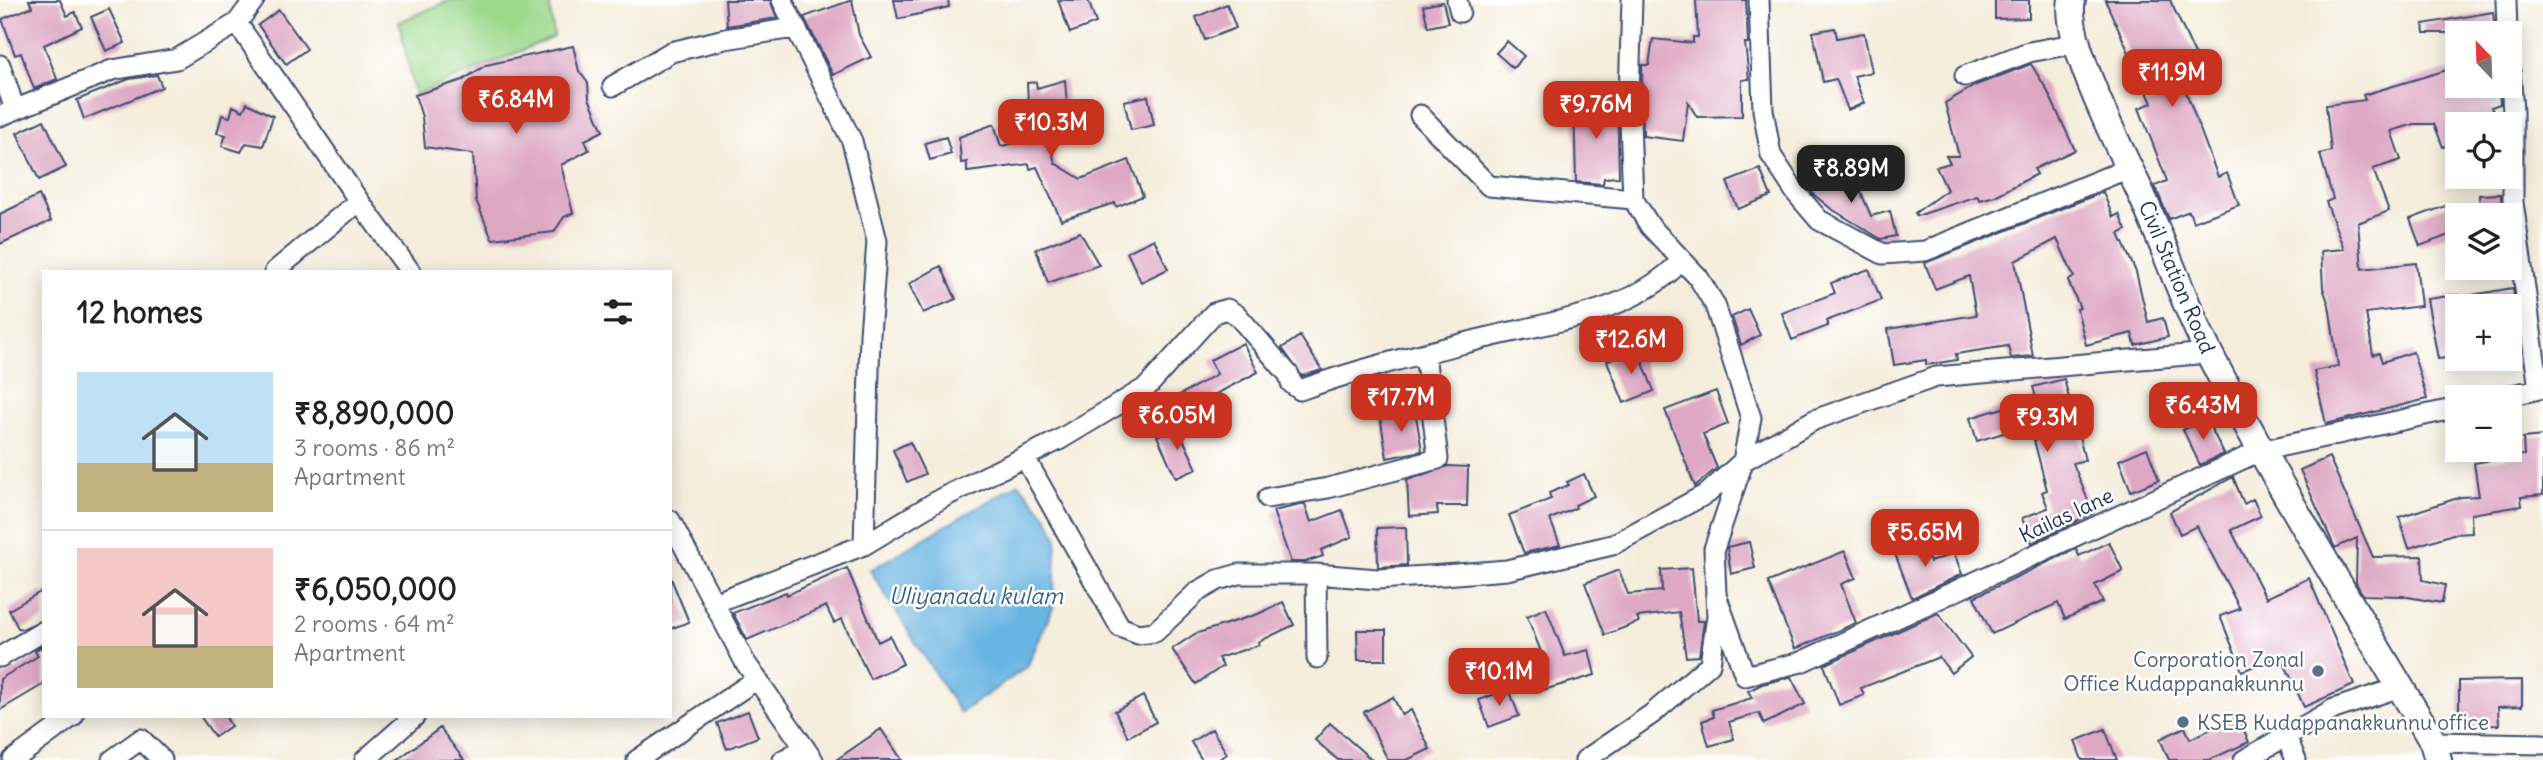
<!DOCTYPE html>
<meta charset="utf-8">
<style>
:root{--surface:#fff;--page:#f6f6f6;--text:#222;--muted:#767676;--line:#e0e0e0;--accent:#c8321e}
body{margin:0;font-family:Delius,sans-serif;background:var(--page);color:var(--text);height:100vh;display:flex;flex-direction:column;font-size:26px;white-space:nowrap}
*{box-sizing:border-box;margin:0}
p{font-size:23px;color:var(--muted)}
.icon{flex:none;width:38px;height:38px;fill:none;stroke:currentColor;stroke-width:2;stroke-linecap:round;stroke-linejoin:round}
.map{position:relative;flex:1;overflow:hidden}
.drawer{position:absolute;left:42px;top:270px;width:630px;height:448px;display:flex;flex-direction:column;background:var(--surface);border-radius:0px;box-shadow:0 4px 18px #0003}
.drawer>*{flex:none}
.needle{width:46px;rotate:337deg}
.controls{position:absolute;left:2445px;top:21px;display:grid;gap:14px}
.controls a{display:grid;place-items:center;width:77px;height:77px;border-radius:0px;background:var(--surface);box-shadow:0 4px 18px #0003;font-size:35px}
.price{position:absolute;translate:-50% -60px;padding:0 16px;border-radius:14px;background:var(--accent);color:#fff;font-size:23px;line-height:46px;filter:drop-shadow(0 2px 4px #0008)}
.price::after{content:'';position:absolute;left:50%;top:42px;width:21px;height:16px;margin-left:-10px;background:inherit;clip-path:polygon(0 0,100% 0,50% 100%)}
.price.active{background:#222;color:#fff}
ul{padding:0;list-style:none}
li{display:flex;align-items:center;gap:21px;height:175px;padding:0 35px}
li+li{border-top:2px solid var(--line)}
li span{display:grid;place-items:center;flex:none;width:196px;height:140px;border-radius:0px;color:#555}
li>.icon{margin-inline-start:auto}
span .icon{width:84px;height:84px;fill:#fffc;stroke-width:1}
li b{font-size:30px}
h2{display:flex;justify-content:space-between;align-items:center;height:84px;padding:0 35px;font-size:30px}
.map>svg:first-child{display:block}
</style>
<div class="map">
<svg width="2543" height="760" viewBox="0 0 2543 760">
<rect width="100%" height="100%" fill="#fff"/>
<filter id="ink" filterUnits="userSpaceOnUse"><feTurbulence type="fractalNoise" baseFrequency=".0143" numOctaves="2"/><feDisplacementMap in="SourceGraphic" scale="14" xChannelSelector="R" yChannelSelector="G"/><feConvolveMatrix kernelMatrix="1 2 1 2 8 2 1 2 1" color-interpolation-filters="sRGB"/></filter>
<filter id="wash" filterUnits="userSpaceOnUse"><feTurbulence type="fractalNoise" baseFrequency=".00686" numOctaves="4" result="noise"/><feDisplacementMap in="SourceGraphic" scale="28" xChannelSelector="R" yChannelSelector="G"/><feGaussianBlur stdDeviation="1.57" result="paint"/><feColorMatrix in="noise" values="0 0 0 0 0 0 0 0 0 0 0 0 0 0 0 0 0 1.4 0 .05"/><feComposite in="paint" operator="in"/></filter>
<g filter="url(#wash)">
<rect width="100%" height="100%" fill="#f5eddb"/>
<path fill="#9dd98d" stroke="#5c8476" stroke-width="2" d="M451,0H549L554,37L415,95L399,22Z"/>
<path fill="#68b4e2" stroke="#4272a0" stroke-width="2" d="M1019,483L1048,518L1057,538L1053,608L1027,667L960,713L870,570Z"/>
<g id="blocks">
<path fill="#dea8c4" d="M29,0H60L67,16L75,12L82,27L44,45L57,79L34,89L21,53L15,55L2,19L32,7Z
M725,0H770L777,18L727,26Z
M852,0L859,35L871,57L833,75L804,17Z
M894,0H948L949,7L898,19Z
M1058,0H1088L1096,23L1070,33Z
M1696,0H1746L1748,43H1745L1749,79L1742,80V116L1697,117L1688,102L1683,141L1643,136L1642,65H1649L1653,39L1693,43V37H1698Z
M1995,0H2029V18L1995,19Z
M2105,0H2170L2197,59L2177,68L2218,177L2227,173L2239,205L2193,222L2189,211L2169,219L2155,186L2167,181L2139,108L2152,103Z
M1443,2L1448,23L1428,27L1423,6Z
M1227,4L1236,28L1205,40L1196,17Z
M109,9L125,43L106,51L91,17Z
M279,10L307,49L286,64L258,25Z
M2493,12L2495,33H2424L2423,24Z
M1835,28L1837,38L1864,33L1872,72L1854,76L1864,103L1848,110L1836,79L1823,82L1813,32Z
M1507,41L1524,56L1513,68L1496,53Z
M573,46L579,71L588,83L589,98L603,131L585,140L589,150L561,165L573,213L564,217L554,232L492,239L476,200L473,154L425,147L422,117L415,95L463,80L486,65Z
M2031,64L2047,90L2075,150L2034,169L2037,174L1995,196L1980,200L1977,196L1917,216L1915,213L1947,190L1936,167L1950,163L1946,156H1959L1945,103L1976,85Z
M2457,67V86H2499L2500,104L2491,107L2498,124H2457V142L2443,147L2434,124H2415L2391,131L2401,160L2373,169L2389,211L2358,223L2362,269L2416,263L2421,306L2366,313L2373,355L2379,353L2382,362L2413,352L2427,399L2326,424L2314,371L2338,366L2329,305L2323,288L2321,251L2344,249L2326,202L2333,199L2320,154L2331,151L2326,105L2365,100L2363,95Z
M157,75L162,87L84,119L77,100L129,79Z
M1065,80L1068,119L1045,123L1055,163L1081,179L1129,160L1143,196L1116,207L1115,203L1061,220L1037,167L1030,169L1029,164L967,172V162L961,163L959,137L994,124L1001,146L1030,140L1027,83L1036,82L1037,88Z
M1148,96L1154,125L1131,130L1124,101Z
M1617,100L1619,177L1604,178L1603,184L1576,182L1574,103Z
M247,103L273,116L263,146L246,143L241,152L222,146L226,135L217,133L222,115L230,117L233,106L243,111Z
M44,120L66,167L39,180L17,133Z
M946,137L951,154L930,160L925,143Z
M1760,169L1771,196L1738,209L1727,182Z
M1805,178H1855L1871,216L1890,211L1896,236L1881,239L1830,208L1813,194Z
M2103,192L2113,217L2119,214L2126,230L2119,234L2136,272L2148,322L2163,318L2168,337L2135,345L2132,333L2086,345L2077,309L2080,308L2068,281L2074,277L2057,239L2015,261L2033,356L2011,358L2008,346L1956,354L1957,360L1926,365V360L1894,365L1888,329L1976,315L1969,276L1935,289L1925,263Z
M2501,194L2502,215H2480L2479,195Z
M39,195L51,221L0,244V214Z
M2448,205L2457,232L2420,246L2410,219Z
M1080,232L1099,265L1048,283L1036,249Z
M1154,239L1168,269L1141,282L1127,252Z
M941,266L956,299L923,313L909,284Z
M1869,269L1881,300L1826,321L1828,326L1792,340L1782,313L1835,293L1831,283Z
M2513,288L2515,306H2461L2460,297Z
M2457,295V357L2438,359L2427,299Z
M1748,309L1760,335L1741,345L1732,317Z
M1300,336L1322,370L1302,376L1282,348Z
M1243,343L1258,372L1214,395L1220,405L1183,426L1169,401L1217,374L1210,360Z
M1637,348L1654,391L1624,403L1607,361Z
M2064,379L2085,460L2073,463L2093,513L2032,543L2022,518L2048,508L2042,492L2047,490L2030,425L1977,441L1970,418L2036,398L2033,387Z
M1716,391L1728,424L1703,434L1717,468L1695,486L1665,410Z
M1415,410L1422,451L1387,458L1380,416Z
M2206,418L2224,454L2200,465L2183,430Z
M1177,426L1197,469L1176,478L1157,436Z
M2543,436V495L2521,497L2522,506L2471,514L2472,533L2453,534L2409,548L2399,517L2461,497L2479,496L2474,463L2524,455L2523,438Z
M910,442L925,474L907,482L893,450Z
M2147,448L2159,480L2131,491L2119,460Z
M2329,457L2373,557L2422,556L2423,580L2445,585L2442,603L2402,596L2363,595L2356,583L2357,538L2335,548L2300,470Z
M1448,466L1468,467L1467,506H1437L1438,514L1409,516L1407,480Z
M1584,474L1594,496L1575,505L1576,508L1550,519L1560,545L1524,553L1509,515L1551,499L1549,493L1569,485L1567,482Z
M2233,477L2244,504L2253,499L2261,516L2231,530L2266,598L2309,578L2354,685L2304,707L2281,656L2242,671L2220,616L2240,609L2197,526L2180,534L2170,512Z
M1305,504L1311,522L1342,510L1352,537L1321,550L1323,556L1305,562H1291L1273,511Z
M1406,527L1407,565L1378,567L1377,528Z
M1921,541L1930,562L1954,553L1962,574L1912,598L1894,551Z
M1749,542L1755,568L1731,574L1727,547Z
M2109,542L2123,571L2095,585L2103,602L2065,619L2058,603L1992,634L1974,597L2076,549L2079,556Z
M1845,551L1856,578L1841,584L1856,623L1795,649L1768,582Z
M847,568L878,642L890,636L903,664L870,679L842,619L834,623L826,606L747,640L733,613L786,592L787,595Z
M1692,568L1697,621H1704L1699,656L1686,657L1679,612L1637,617L1639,622L1605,635L1585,583L1619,570L1628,594L1662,591L1661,570Z
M670,576L689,622L670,629Z
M44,590V619L22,629L18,628L9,610Z
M1283,602L1294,625L1258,642L1259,645L1218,658L1223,666L1196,684L1172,649L1195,634L1258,614Z
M1546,608L1565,656L1589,650L1595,675L1540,691L1531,667L1545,662L1527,616Z
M1938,613L1971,657L1951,673L1939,657L1861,688L1864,695L1839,705L1824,665Z
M1357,630H1386V660H1358Z
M44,645V684L0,710V679L38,656L35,651Z
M1791,677L1805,704L1764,724L1759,713L1729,722L1734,739L1709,746L1702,721L1714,717L1712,710L1752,698L1748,691L1762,684Z
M2522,680V706L2498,707L2499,725L2459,726V681Z
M1509,689L1519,716L1489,727L1479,700Z
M1143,696L1156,722L1128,737L1115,711Z
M1393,697L1402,715L1411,710L1430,749L1407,760H1388L1364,712Z
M748,711L758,737L727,749L717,723Z
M200,716H225L231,726L215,737Z
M2238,717L2249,742L2209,760H2169L2160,739L2185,727L2190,739Z
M1330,723L1372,760H1338L1315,740Z
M440,728L464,760H397Z
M881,729L902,760H836Z
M1212,729L1227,754L1218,760H1202L1191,742Z
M2105,729L2117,760H2082L2075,741Z"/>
</g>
</g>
<g filter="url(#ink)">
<use href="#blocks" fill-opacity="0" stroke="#3c4c71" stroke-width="2"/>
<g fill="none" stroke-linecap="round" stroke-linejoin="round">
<g stroke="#3c4c71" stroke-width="23">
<path id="street" d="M782,0L852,141L877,241L870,335L864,545
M1457,0L1460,12
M1632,0L1629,95L1633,199L1650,226L1698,277L1715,305L1751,418L1743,461L1814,420L1936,377L2209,353
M1759,0L1763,110L1771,155L1796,193L1819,220L1883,254L1925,251L2129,168
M2506,0L2507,33
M237,23L359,201L275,271
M0,65L15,110
M1965,76L2029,52L2079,43
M613,86L671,52L725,39L794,28
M1420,115L1489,186L1633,199
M0,116L112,70L177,59L237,23L254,0
M359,201L410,271
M2504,397L2539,389L2513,202V112L2510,69
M1025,458L1120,627L1138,634L1155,632L1197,592L1218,580L1239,574H1316L1377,579L1444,575L1507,570L1612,545L1708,493L1743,461
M1268,498L1328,488L1438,459L1425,354
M670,520L745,662L813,760
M1316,574L1317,658
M1716,595L1745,676L1801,662L2260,451L2457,408
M714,603L864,545L942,498L1059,440L1147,387L1214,313L1227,309L1237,315L1289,375L1291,383L1300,390C1358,369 1421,354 1481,339C1548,322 1633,314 1682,260
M0,657L44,631
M2286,736L2296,760
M2433,742L2543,744
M13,760L73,716
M112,760L141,739L162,760
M365,760L415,716
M637,760L757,679
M783,760L805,748
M1585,760L1652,714L1710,664L1717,616L1714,549L1743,462
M2244,760L2334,709L2400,687"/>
</g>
<g stroke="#3c4c71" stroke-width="30">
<path id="secondary" d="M2072,0C2063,38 2120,149 2138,187C2164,243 2183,303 2211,357C2279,489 2357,614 2433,742L2438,760"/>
</g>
<use href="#street" stroke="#fff" stroke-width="19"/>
<use href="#secondary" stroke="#fff" stroke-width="26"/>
</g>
</g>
<g fill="#5c6f8a" stroke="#fff" stroke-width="2.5">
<circle cx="2318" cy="671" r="7"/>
<circle cx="2183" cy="722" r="7"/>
</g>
<g text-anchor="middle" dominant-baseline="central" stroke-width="5" stroke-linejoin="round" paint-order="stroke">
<g font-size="21" fill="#1b2f5e" stroke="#fff">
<text transform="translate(2177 277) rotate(67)">Civil Station Road</text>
<text transform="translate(2066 515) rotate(-25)">Kailas lane</text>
</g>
<g font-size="21" fill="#4e5e75" stroke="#fff" text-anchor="end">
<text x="2304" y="659">Corporation Zonal<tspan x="2304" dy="24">Office Kudappanakkunnu</tspan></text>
<text x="2197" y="722" text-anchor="start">KSEB Kudappanakkunnu office</text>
</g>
<g font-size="23" font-style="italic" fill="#365e8c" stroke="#fff">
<text x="976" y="595">Uliyanadu kulam</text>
</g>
</g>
</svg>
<div class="controls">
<a><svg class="needle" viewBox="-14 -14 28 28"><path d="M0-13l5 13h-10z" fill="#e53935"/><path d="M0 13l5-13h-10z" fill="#767676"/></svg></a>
<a><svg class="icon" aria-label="locate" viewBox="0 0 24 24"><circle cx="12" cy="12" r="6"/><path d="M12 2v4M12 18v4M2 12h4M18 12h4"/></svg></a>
<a><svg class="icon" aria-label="layers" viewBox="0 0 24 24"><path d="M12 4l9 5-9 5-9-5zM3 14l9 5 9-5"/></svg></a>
<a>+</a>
<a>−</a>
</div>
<b class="price" style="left:2172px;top:109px">₹11.9M</b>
<b class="price" style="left:516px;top:136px">₹6.84M</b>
<b class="price" style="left:1596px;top:141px">₹9.76M</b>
<b class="price" style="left:1051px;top:159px">₹10.3M</b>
<b class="price active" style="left:1851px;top:205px">₹8.89M</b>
<b class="price" style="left:1631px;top:376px">₹12.6M</b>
<b class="price" style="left:1401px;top:434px">₹17.7M</b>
<b class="price" style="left:2203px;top:442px">₹6.43M</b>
<b class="price" style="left:1177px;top:452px">₹6.05M</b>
<b class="price" style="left:2047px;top:454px">₹9.3M</b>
<b class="price" style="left:1925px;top:569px">₹5.65M</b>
<b class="price" style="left:1499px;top:708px">₹10.1M</b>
<section class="drawer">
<h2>12 homes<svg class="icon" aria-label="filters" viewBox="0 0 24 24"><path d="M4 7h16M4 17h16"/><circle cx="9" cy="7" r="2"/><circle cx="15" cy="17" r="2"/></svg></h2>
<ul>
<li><span style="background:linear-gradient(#bfe0f5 65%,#c2b280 0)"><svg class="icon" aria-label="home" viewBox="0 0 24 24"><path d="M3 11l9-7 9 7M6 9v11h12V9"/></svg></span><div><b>₹8,890,000</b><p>3 rooms · 86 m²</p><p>Apartment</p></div></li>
<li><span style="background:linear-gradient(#f6c9c9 70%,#c2b280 0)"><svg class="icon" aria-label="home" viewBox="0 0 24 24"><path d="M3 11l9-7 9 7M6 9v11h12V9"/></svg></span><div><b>₹6,050,000</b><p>2 rooms · 64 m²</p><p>Apartment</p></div></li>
</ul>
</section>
</div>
